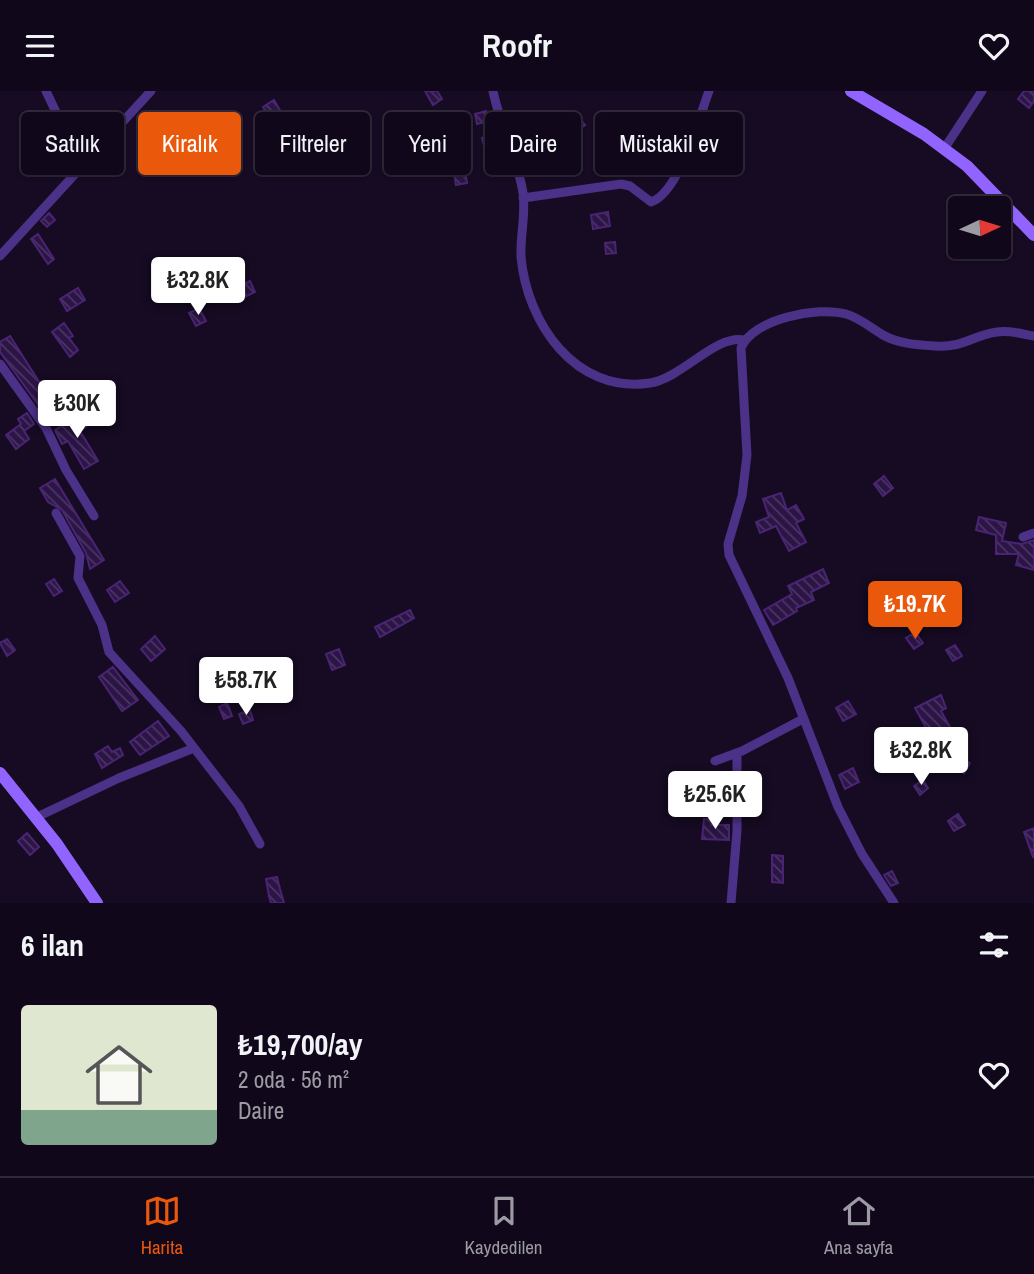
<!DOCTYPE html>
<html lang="tr">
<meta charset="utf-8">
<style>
:root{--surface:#10081a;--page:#1e1627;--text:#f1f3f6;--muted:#9c9aa2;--line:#302939;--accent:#ea580c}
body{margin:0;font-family:"Archivo Narrow",sans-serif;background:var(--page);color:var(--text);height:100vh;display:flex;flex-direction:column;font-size:26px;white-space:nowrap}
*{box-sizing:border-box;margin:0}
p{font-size:23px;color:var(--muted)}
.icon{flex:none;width:38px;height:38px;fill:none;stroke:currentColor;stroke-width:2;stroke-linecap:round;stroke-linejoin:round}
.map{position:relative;height:812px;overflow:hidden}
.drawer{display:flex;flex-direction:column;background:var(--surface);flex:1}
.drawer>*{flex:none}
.banner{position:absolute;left:21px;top:21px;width:992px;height:63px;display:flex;gap:14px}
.needle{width:46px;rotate:86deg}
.controls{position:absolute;left:948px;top:105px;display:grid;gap:14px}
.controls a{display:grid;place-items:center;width:63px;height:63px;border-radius:7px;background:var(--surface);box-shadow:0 2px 5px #0004,0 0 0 2px var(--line);font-size:35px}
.price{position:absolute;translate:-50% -60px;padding:0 16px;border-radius:7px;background:#fff;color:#222;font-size:23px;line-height:46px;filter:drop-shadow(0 2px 4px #0008)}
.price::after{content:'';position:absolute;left:50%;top:42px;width:21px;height:16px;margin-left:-10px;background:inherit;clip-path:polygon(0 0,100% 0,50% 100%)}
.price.active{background:var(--accent);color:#fff}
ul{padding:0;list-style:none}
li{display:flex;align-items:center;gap:21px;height:175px;padding:0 21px}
li span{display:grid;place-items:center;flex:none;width:196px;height:140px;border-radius:7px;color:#555}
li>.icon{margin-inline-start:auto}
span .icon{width:84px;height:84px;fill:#fffc;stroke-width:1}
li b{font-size:30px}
h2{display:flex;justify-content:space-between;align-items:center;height:84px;padding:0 21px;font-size:30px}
.chip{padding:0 24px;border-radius:7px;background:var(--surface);box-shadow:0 2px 5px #0004,0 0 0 2px var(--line);font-size:24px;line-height:63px}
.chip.active{background:var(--accent);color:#fff}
header{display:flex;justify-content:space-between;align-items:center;height:91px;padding:0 21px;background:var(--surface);font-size:32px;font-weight:700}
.dock{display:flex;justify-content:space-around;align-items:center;height:98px;border-top:2px solid var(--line);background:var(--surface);font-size:19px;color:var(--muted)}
.dock a{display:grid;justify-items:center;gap:4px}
.dock .active{color:var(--accent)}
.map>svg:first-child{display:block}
</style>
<header><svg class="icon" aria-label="menu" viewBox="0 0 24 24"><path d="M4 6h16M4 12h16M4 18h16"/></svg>Roofr<svg class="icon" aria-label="heart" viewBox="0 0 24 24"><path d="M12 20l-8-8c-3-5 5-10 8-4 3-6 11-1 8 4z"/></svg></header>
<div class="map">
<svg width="1034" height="812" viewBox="0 0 1034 812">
<defs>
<pattern id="building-back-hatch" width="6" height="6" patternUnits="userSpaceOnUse" patternTransform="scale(1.75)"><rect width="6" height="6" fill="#2c1546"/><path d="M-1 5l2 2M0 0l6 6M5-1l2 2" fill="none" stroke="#4a3662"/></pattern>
</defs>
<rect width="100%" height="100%" fill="#160b23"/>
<path fill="url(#building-back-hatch)" stroke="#4a2474" stroke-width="2" d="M425,0H437L442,8L433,14Z
M1024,0H1034V10L1029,17L1018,8Z
M274,9L281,21L270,27L263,16Z
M486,20L488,30L477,33L475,23Z
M577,24L585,34L577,40L569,30Z
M291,40L298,52L287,58L281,46Z
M454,40L457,49L446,52L444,43Z
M492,44L500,77L490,79L482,47Z
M581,67L582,78L566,80L565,68Z
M465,79L467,92L456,94L454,81Z
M608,121L610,135L593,138L591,124Z
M49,122L55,129L47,136L41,130Z
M38,143L54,168L48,173L31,148Z
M615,151L616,162L606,163L605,152Z
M250,190L255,201L239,209L233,199Z
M78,197L85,209L67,220L60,208Z
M199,217L206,230L196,235L189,222Z
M64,232L73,245L69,247L78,259L70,266L52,241Z
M10,245L50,308L39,315L0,261V251Z
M27,322L34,333L24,340L29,348L16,358L6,344L21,333L18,328Z
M82,322L90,333L80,340L98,370L84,378L68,350L62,353L55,339Z
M884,385L893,397L883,405L874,393Z
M55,388L104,469L90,478L86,462L62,419L48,411L40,397Z
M781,402L787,419L796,414L804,428L796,432L806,451L789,460L776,435L760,442L756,431L769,426L763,408Z
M979,426L1006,432L1002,450L1022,453L1034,449V479L1016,474L1019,463H996V444L976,439Z
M823,478L829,492L811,501L814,509L796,517L797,520L773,534L764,519L792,503L788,495Z
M54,488L62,500L54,505L46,493Z
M120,490L129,502L115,511L107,499Z
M410,519L414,527L380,546L375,536Z
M915,541L923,552L914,558L906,547Z
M155,545L165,558L151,570L141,558Z
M7,548L15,559L7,565L0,552Z
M955,554L962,565L953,570L946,559Z
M339,558L345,574L332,579L326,563Z
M113,576L138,609L122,620L99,586Z
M941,604L946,617L941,620L956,647L947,653L941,645L933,649L915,617Z
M848,610L856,623L843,630L836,617Z
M227,612L232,625L224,628L219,616Z
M250,619L253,629L243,633L239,623Z
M158,630L169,645L140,664L130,651Z
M108,655L112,661L120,657L123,664L102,677L95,663Z
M961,667L970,672L964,682L955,676Z
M853,677L859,691L845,698L839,684Z
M923,689L928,697L920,704L914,695Z
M958,723L965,734L954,740L948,730Z
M704,728H711V734H729V749L702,748Z
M1034,737V766H1033L1024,741Z
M27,742L39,756L30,764L18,750Z
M772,764L783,765V792L772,791Z
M892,780L898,792L891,795L884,784Z
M277,786L280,798L284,812H271L269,805L266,788Z"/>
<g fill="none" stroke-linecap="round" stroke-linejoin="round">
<path stroke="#4b3187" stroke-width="9" d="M46,0L82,76
M493,0C500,35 518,68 523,102C526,123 520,145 521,166C527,232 575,303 650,292C682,287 716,243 744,249
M944,58L982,0
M523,107L621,93L630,95L651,111C679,102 699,27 709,0
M0,165L151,0
M0,273L46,337L66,379L94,425
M56,422L80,465L78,487L102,534L109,561L181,640L239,715L260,753
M1023,446L1034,442
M715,670L742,660L803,628
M37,726L119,687L194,657
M731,812L737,740V662
M894,812L862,763L838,716L788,587L729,464L728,453L742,405L747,364L741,257C752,228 818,215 846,223C860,227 871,237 883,244C899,253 918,254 935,255C964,257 973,244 997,241C1010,239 1022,243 1034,245"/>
<path stroke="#9264ff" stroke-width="12" d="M851,0L924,43L967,75L1034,144
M0,682L57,753L97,812"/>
</g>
</svg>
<div class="controls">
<a><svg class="needle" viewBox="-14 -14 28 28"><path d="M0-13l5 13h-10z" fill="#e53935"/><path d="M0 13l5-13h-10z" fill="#9c9aa2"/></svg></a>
</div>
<b class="price" style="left:198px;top:226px">₺32.8K</b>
<b class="price" style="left:77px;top:349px">₺30K</b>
<b class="price active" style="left:915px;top:550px">₺19.7K</b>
<b class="price" style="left:246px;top:626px">₺58.7K</b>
<b class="price" style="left:921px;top:696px">₺32.8K</b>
<b class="price" style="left:715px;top:740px">₺25.6K</b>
<div class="banner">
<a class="chip">Satılık</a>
<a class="chip active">Kiralık</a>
<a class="chip">Filtreler</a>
<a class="chip">Yeni</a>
<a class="chip">Daire</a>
<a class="chip">Müstakil ev</a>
</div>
</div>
<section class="drawer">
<h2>6 ilan<svg class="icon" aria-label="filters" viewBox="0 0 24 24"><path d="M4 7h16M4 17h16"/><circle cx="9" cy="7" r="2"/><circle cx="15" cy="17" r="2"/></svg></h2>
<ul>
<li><span style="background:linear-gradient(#dfe7d0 75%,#7fa58c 0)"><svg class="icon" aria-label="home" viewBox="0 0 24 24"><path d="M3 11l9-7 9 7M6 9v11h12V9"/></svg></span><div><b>₺19,700/ay</b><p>2 oda · 56 m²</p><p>Daire</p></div><svg class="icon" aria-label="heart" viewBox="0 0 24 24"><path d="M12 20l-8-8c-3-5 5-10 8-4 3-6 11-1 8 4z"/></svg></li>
</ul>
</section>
<nav class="dock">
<a class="active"><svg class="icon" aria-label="map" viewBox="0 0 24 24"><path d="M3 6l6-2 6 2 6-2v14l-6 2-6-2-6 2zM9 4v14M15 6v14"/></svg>Harita</a>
<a><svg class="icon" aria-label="saved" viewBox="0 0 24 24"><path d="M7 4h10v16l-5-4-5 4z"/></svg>Kaydedilen</a>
<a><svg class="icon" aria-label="home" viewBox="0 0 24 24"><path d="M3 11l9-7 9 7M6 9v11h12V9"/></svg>Ana sayfa</a>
</nav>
